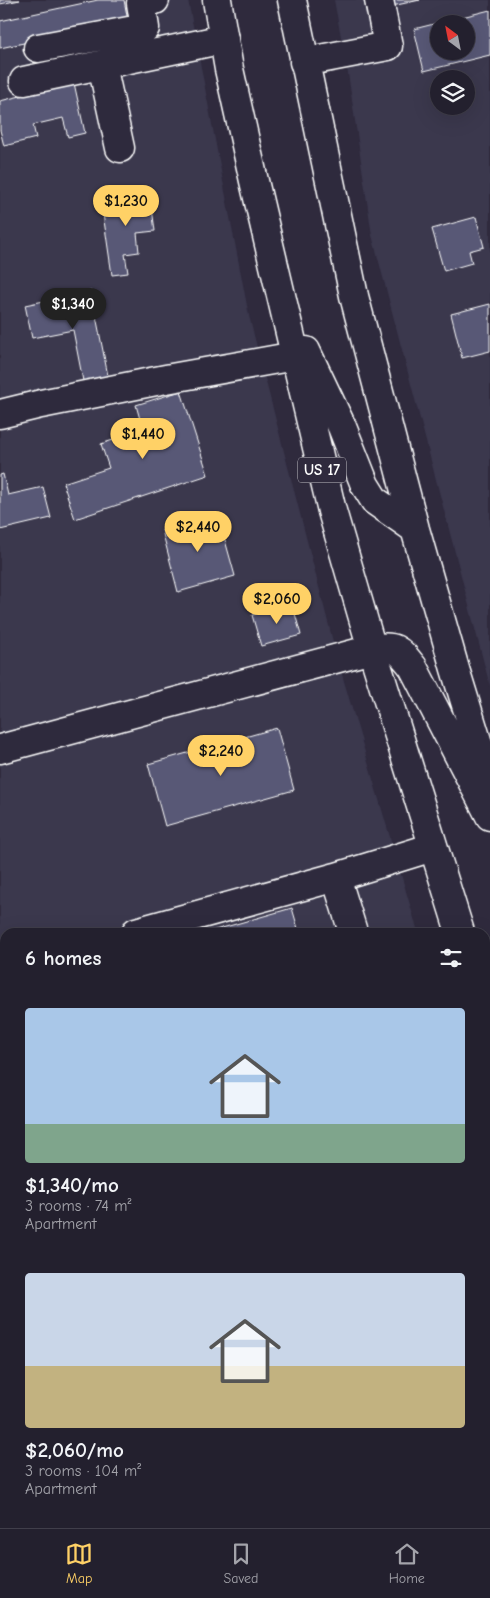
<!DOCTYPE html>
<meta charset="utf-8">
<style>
:root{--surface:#23202e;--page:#2b2836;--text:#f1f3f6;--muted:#a3a3aa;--line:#403e4a;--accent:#ffd166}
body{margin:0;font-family:"Comic Neue",sans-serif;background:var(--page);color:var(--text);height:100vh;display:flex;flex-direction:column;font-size:19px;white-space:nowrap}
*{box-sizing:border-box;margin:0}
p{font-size:16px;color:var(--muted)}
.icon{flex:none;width:28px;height:28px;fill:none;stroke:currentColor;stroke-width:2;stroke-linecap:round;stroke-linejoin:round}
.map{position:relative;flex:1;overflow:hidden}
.details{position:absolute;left:0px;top:928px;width:490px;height:601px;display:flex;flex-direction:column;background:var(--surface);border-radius:15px 15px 0 0;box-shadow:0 5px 20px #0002,0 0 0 1px var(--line)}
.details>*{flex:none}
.needle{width:32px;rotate:328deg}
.controls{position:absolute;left:430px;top:15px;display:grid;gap:10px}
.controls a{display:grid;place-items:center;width:45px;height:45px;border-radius:50%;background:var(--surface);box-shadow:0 5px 20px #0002,0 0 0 1px var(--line);font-size:25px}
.price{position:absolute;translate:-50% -42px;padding:0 11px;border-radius:18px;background:var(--accent);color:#111;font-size:16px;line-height:32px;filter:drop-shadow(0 1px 2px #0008)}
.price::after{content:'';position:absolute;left:50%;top:30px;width:15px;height:11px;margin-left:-8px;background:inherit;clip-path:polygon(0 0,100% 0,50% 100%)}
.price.selected{background:#222;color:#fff}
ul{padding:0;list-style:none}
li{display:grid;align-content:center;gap:10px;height:265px;padding:0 25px}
li span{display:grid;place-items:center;height:155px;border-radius:5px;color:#555}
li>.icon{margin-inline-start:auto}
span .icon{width:90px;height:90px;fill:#fffc;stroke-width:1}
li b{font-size:21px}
h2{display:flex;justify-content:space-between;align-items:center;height:60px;padding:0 25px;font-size:21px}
.dock{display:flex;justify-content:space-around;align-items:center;height:70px;border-top:1px solid var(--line);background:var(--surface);font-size:14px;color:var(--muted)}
.dock a{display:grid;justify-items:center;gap:2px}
.dock .selected{color:var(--accent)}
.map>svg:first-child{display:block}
</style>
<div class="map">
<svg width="490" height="1528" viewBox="0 0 490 1528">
<rect width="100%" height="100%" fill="#2f2a3d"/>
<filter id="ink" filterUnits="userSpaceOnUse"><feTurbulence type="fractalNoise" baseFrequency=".02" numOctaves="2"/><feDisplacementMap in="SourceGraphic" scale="10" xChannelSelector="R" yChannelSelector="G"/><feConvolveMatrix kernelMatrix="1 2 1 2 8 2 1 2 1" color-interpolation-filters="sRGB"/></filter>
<g filter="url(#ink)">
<path fill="#3b384e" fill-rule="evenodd" d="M0,0H188L249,316L338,661L418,932H5V997L0,980Z
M334,0H490V686L372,235L348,73ZM439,24H466V51H439ZM439,79H466V106H439Z
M485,1131L490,1144V1528H0V1491L5,1489V1524H485Z"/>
<path fill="#596e68" stroke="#acb6b4" d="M0,980L5,997V1489L0,1491Z"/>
<path fill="#585976" stroke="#fff" fill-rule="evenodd" d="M0,0H20L0,4Z
M98,0H124L128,21L0,48V21Z
M391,0H420L392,6Z
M490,10V55L424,71L414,29ZM439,24H466V51H439Z
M74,83L85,133L68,137L63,118L33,125L36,138L4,146L0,130V101Z
M150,193L155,231L137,233L139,252L125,254L128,273L112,275L101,200Z
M476,217L484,247L469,251L472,263L444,271L432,229Z
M91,291L109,381L84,386L73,330L32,338L25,305Z
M490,304V351L462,358L451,314Z
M181,391L208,475L75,519L63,483L109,468L101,444L143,430L136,405Z
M3,474L8,495L43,487L51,518L0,530V475Z
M218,515L235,576L178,592L162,530Z
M292,603L301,635L261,646L252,615Z
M277,728L294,790L165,826L148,764Z
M292,908L299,932H208Z
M485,1353L490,1365V1371L485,1373Z
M485,1407L490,1420V1463L488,1464L490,1469V1480L485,1482Z
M114,1524H180L183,1528H108Z"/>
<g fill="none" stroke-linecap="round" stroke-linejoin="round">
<g stroke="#fff" stroke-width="31">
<path id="minor" d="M38,48L145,28L141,3L155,0
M304,62L388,46L379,0
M102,65L120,148
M24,81L224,39
M0,414L41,404L166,379L295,356
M0,749L372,649
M136,932L336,877
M353,932L336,877L433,847
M485,1243L490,1241
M485,1264L490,1277
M485,1318L490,1330"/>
</g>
<g stroke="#fff" stroke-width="31">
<path id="major" d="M217,0L229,69L254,181L332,511L372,649L460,932
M292,0L354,296L415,529L455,669L490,783
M306,351L342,427L365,485L375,501L415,529
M372,649C395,645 398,648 413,667L490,816
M485,968L490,977
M485,1006L490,1021"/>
</g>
<use href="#minor" stroke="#2f2a3d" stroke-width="28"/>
<use href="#major" stroke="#2f2a3d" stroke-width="28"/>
</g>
</g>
<g text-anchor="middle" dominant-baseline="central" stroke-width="4" stroke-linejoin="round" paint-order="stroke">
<rect fill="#2f2a3d" stroke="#c1bfc5" stroke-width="1" x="298" y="457.5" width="48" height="25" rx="4"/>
<g font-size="15" font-weight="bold" fill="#fff">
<text x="322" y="470">US 17</text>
</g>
</g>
</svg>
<div class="controls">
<a><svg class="needle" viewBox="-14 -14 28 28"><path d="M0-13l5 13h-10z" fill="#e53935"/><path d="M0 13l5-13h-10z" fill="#a3a3aa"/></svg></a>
<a><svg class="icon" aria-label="layers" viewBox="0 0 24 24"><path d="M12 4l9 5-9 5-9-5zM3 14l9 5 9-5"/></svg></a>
</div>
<b class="price" style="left:126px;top:227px">$1,230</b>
<b class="price selected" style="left:73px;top:330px">$1,340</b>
<b class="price" style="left:143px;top:460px">$1,440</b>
<b class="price" style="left:198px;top:553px">$2,440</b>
<b class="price" style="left:277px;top:625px">$2,060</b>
<b class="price" style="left:221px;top:777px">$2,240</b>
<section class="details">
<h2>6 homes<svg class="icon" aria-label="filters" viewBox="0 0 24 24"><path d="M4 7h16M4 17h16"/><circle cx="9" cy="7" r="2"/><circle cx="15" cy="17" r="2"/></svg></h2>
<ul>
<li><span style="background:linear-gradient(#a9c7e8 75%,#7fa58c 0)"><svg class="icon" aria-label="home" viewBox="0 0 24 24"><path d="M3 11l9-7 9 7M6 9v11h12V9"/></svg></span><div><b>$1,340/mo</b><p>3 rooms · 74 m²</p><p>Apartment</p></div></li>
<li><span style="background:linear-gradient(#c9d6e8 60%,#c2b280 0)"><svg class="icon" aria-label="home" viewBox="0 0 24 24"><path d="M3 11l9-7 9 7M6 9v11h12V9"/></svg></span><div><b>$2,060/mo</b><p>3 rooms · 104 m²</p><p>Apartment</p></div></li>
</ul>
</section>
</div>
<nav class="dock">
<a class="selected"><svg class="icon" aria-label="map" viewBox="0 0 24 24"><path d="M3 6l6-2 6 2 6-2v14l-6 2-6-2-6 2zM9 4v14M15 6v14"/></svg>Map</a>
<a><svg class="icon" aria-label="saved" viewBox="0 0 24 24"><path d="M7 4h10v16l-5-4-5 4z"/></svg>Saved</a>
<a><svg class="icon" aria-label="home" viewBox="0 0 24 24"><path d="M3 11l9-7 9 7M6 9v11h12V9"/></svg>Home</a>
</nav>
